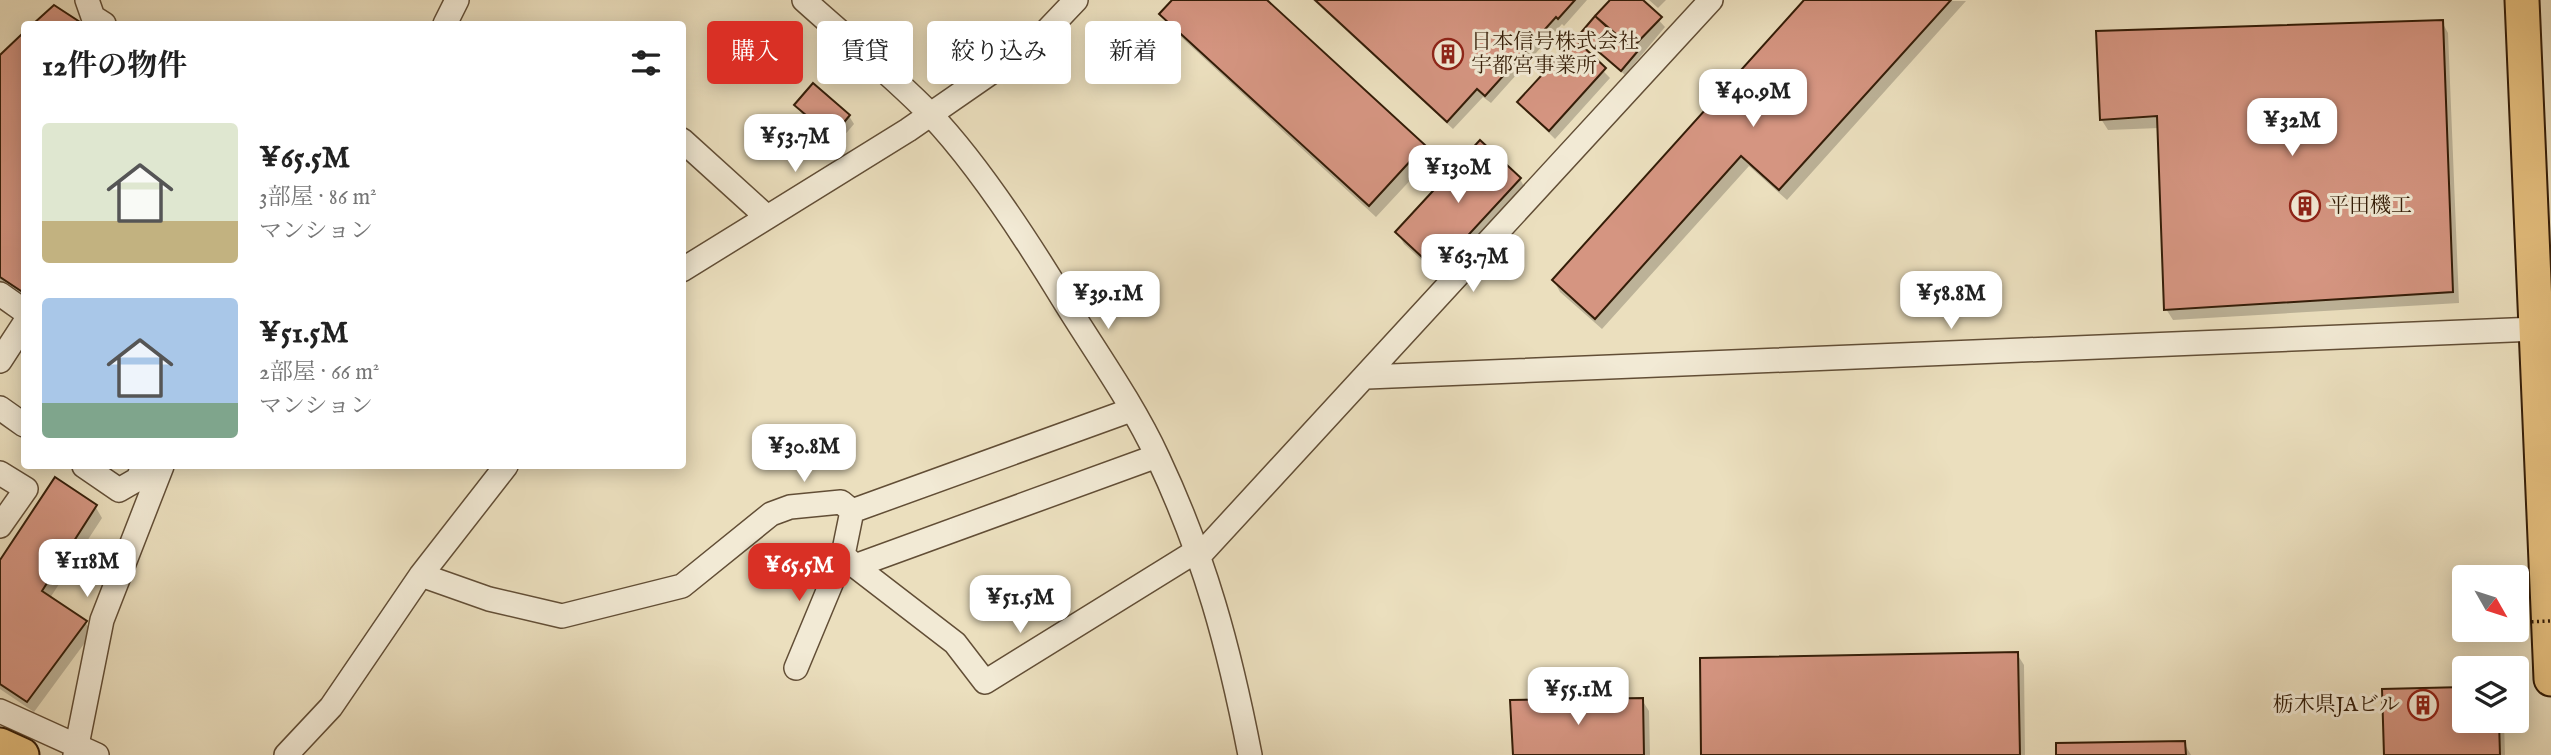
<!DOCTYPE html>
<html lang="ja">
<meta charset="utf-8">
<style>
:root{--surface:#fff;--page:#f6f6f6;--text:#222;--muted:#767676;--accent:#d93025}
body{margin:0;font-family:"IM FELL English","Noto Serif JP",serif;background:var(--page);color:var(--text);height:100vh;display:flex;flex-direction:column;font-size:26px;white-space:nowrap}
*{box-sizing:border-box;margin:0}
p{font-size:23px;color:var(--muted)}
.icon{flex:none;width:38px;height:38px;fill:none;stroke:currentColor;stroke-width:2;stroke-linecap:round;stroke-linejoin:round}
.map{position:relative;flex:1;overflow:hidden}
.details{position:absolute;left:21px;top:21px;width:665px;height:448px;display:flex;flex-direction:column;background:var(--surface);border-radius:7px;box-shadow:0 4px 18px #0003}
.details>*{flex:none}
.guide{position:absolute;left:707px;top:21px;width:665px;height:63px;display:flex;gap:14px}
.needle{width:46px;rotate:129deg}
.controls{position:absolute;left:2452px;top:565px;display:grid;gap:14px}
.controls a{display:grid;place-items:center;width:77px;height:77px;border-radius:7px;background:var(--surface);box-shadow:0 4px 18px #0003;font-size:35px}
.price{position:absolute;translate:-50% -60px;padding:0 16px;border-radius:14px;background:#fff;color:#222;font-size:23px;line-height:46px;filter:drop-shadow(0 2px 4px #0008)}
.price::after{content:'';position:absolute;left:50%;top:42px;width:21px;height:16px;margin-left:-10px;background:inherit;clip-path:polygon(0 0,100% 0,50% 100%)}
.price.active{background:var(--accent);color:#fff}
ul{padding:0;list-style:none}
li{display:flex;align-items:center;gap:21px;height:175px;padding:0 21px}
li span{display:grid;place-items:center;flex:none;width:196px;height:140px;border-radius:7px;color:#555}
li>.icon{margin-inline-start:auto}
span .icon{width:84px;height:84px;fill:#fffc;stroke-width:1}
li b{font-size:30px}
h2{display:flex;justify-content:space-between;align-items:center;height:84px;padding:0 21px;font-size:30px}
.tag{padding:0 24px;border-radius:7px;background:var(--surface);box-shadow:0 4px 18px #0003;font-size:24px;line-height:63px}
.tag.active{background:var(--accent);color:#fff}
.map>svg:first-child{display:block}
</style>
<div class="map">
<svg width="2551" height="755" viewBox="0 0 2551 755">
<rect width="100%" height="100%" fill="#ebdfbe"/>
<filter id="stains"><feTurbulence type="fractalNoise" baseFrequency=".00286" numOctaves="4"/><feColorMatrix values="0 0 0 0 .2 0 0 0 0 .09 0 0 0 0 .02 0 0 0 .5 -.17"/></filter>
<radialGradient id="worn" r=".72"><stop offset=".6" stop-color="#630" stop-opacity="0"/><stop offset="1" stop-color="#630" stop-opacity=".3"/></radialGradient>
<path fill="#0003" d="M1174,0H1265L1424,146L1431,158L1376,217L1168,25L1162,14Z
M1313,0H1587L1564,26L1562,24L1491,103L1483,97L1453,129Z
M1612,0H1640L1665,27L1625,75L1581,35Z
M1649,0H1666L1658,8Z
M1807,0L1966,1L1787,200L1749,166L1602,329L1560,292L1554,281Z
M2442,22L2448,33L2459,303L2173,320L2166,309L2159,128L2108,130L2101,119Z
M24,34V299L0,282V57Z
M1575,42L1610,78L1555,139L1519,103Z
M797,105L849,116L854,124L837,144L802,114Z
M1520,179L1526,190L1443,280L1404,244L1397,232Z
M95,506L102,518L50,598L85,622L92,633L34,712L0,689V563Z
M2017,654L2024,665L2025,755H1703Z
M2464,688V721H2504L2505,755H2386Z
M1642,700L1649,711L1650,755H1515Z
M2184,743L2191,755H2058Z"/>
<path fill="#d59581" stroke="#341d08" stroke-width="2" d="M1172,0H1267L1425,145L1369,206L1159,14Z
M1315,0H1575L1558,19L1556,17L1485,96L1477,89L1447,122Z
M1610,0H1643L1662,17L1631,49L1595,16Z
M1804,0H1951L1779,190L1741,156L1595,319L1552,280Z
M54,5L83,24H33Z
M1595,16L1637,52L1621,71L1579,35Z
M2443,20L2453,292L2164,310L2157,116L2100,120L2096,31Z
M24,32V293L0,277V55Z
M1575,39L1606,68L1549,131L1517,102Z
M813,83L850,115L832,137L794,105Z
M1480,140L1521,178L1436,270L1395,232Z
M55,477L97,505L42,591L87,621L27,702L0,684V560Z
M2018,652L2020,755H1701L1700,658Z
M2464,687V721H2499L2500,755H2384L2382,689Z
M1643,698L1644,755H1513L1510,700Z
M2185,741L2186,755H2056V743Z"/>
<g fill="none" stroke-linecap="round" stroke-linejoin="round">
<g stroke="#624e36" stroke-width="26">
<path id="minor" d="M87,0L93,17L104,24
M804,0C846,38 891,74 930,114C977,163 1027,240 1063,299C1095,351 1132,402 1158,458C1205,558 1229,647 1250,755
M445,24L457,0
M682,140L767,217
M682,270L908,130L1038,40L1076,0
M0,294L24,311
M0,361L24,324
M1367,377L2536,329
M0,408L24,425
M84,466L119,490L138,479L143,466
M0,473L26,489L0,526
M852,511L1131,410
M1200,555L1711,0
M855,566L955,643L985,682L1198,550
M421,575L489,599L562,616L682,586L771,514L790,507L841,502L852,511L843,555L855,566L1157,456
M796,668L843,555
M0,711L97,755
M75,755L102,620L162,466
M286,755L331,707L421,575L506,466"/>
</g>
<g stroke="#341d08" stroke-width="37">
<path id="highway" d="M2522,0L2551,679
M0,745L22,755"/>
</g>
<use href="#minor" stroke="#f2ead5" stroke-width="23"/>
<use href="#highway" stroke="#e6c07f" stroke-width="33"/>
<path stroke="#341d08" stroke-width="3.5" stroke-dasharray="2 3.5" stroke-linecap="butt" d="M2526,622L2551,621"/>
</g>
<defs>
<g id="building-ring" transform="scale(1.575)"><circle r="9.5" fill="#f2ead5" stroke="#8f2418" stroke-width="1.5"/><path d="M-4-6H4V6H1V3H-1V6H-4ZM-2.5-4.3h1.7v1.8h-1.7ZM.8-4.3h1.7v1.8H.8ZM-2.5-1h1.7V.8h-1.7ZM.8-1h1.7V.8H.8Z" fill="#8f2418"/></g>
</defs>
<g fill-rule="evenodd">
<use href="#building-ring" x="1448" y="54"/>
<use href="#building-ring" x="2305" y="206"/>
<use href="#building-ring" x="2423" y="705"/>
</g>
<g text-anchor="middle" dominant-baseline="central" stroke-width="6" stroke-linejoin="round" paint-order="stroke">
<g font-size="21" fill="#341d08" stroke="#f2ead5" text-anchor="start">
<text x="1471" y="42">日本信号株式会社<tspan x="1471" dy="24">宇都宮事業所</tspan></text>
<text x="2328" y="206">平田機工</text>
<text x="2400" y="705" text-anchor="end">栃木県JAビル</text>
</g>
</g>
<rect width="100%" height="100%" filter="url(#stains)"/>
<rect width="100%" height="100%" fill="url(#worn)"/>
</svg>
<div class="controls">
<a><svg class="needle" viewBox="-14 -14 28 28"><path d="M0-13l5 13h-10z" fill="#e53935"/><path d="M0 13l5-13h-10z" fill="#767676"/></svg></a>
<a><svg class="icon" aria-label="layers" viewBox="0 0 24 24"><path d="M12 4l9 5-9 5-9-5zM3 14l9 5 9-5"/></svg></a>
</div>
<b class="price" style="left:1753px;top:129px">¥40.9M</b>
<b class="price" style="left:2292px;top:158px">¥32M</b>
<b class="price" style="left:795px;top:174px">¥53.7M</b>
<b class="price" style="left:1458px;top:205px">¥130M</b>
<b class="price" style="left:1473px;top:294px">¥63.7M</b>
<b class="price" style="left:1108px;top:331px">¥39.1M</b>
<b class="price" style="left:1951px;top:331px">¥58.8M</b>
<b class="price" style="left:804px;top:484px">¥30.8M</b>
<b class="price" style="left:87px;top:599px">¥118M</b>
<b class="price active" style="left:799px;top:603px">¥65.5M</b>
<b class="price" style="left:1020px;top:635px">¥51.5M</b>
<b class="price" style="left:1578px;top:727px">¥55.1M</b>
<div class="guide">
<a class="tag active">購入</a>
<a class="tag">賃貸</a>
<a class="tag">絞り込み</a>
<a class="tag">新着</a>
</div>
<section class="details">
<h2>12件の物件<svg class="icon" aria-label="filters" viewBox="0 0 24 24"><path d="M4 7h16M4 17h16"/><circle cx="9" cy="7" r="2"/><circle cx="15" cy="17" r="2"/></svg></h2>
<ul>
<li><span style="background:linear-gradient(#dfe7d0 70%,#c2b280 0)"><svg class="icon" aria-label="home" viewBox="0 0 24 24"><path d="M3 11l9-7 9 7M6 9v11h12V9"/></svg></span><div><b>¥65.5M</b><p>3部屋 · 86 m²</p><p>マンション</p></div></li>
<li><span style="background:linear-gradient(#a9c7e8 75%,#7fa58c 0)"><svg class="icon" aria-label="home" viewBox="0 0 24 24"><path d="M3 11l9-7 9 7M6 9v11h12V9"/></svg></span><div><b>¥51.5M</b><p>2部屋 · 66 m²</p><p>マンション</p></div></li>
</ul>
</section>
</div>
